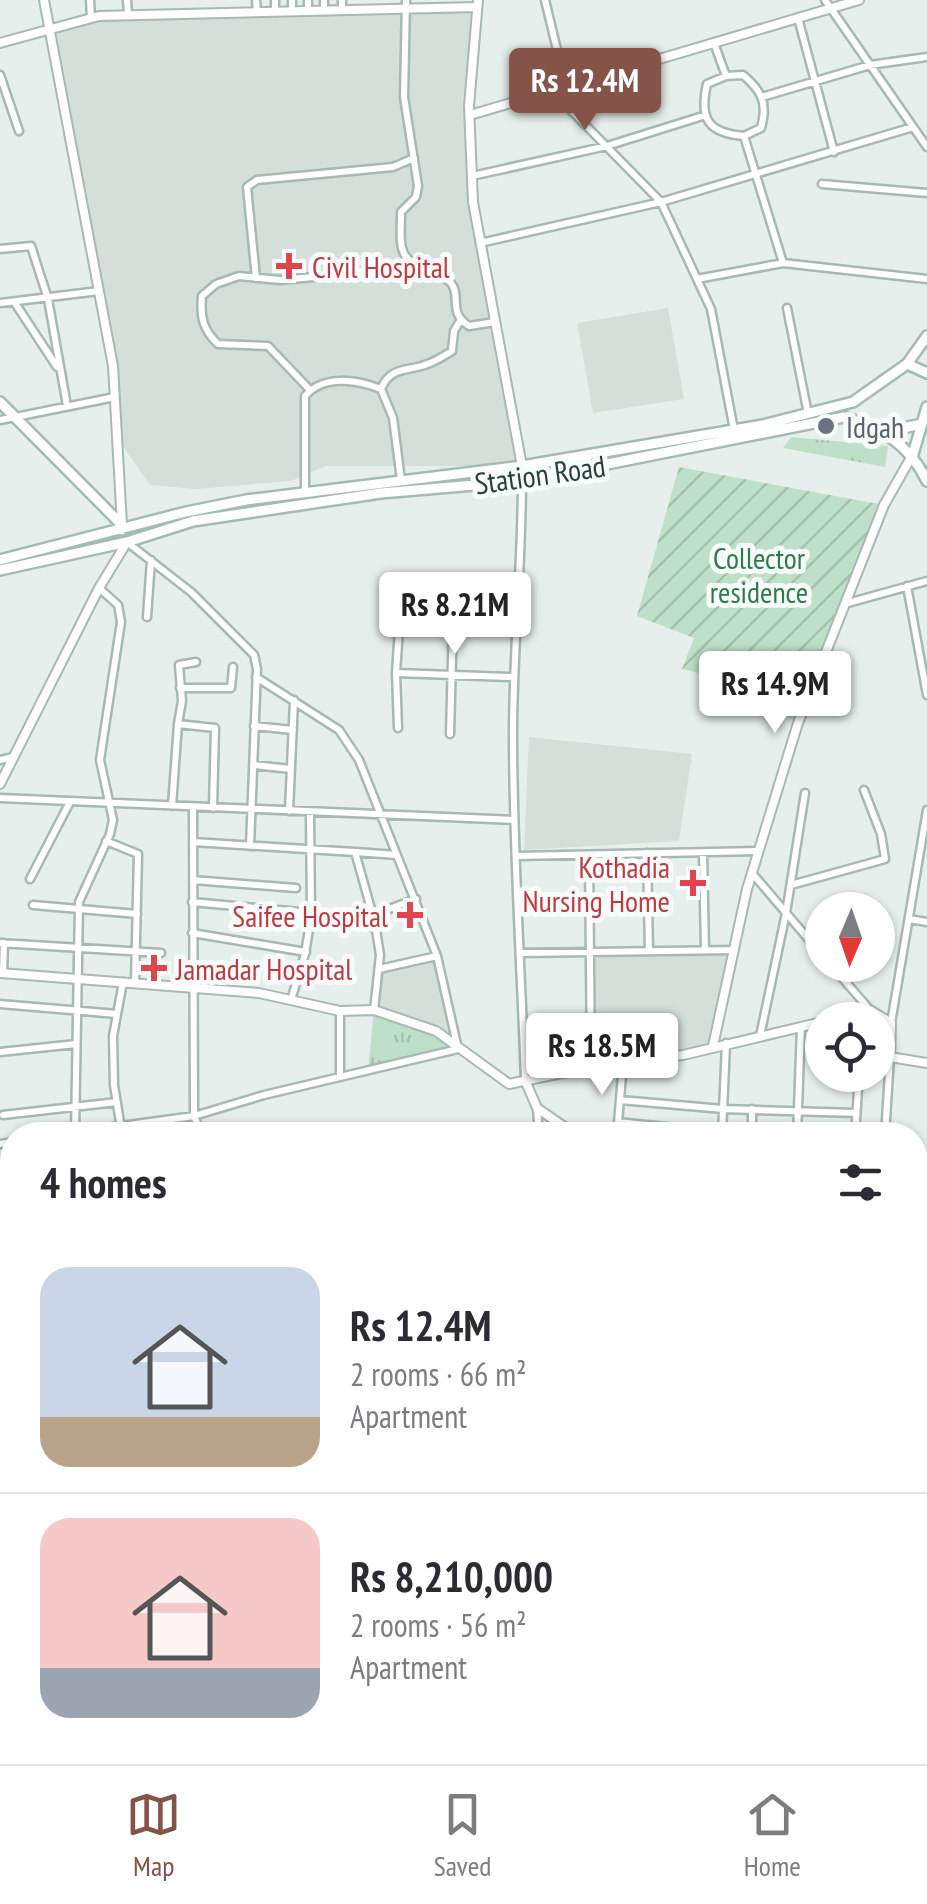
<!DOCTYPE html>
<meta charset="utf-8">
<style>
:root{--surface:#fff;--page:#f2f2f3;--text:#2b2b33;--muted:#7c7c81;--line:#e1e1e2;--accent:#855347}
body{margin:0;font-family:"PT Sans Narrow",sans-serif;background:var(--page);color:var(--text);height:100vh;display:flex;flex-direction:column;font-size:38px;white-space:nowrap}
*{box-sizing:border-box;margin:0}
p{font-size:32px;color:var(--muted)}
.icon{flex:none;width:55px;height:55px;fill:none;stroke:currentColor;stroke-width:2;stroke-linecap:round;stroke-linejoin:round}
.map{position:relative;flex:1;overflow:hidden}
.sheet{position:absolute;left:0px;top:1122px;width:928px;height:642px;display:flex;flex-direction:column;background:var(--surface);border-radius:40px 40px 0 0;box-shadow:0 2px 8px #0004}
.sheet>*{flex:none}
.needle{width:65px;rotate:182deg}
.tools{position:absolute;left:805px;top:892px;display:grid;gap:20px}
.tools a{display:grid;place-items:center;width:90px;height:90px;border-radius:50%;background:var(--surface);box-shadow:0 2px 8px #0004;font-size:50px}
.price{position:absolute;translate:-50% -85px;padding:0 22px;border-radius:10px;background:#fff;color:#222;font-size:32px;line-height:65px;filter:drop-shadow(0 2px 5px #0008)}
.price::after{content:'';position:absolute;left:50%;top:60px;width:30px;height:22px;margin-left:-15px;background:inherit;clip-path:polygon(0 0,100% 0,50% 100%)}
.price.active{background:var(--accent);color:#fff}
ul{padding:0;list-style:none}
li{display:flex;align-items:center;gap:30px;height:250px;padding:0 40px}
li+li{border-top:2px solid var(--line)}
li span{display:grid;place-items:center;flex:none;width:280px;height:200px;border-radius:30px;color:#555}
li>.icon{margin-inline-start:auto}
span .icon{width:120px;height:120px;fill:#fffc;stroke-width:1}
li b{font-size:42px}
h2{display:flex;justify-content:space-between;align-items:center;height:120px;padding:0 40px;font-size:42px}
.tab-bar{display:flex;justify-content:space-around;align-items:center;height:140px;border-top:2px solid var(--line);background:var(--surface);font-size:28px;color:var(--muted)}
.tab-bar a{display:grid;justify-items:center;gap:5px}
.tab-bar .active{color:var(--accent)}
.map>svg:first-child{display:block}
</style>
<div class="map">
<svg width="927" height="1764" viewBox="0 0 927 1764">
<defs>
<pattern id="grass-tufts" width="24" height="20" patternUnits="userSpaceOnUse" patternTransform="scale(2.5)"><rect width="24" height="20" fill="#bfe0c8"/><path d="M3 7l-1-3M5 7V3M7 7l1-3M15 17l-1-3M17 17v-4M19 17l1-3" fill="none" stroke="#a4c1ad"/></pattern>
<pattern id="garden-furrows" width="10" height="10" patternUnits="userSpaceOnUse" patternTransform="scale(2.5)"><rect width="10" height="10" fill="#bfe0c8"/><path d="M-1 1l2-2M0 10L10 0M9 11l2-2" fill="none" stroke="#a4c1ad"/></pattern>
</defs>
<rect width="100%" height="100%" fill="#e6efeb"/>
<path fill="#d4dfda" d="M477,7L469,106L473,202L522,466H326L291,481L196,489L150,485L118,439L113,366L47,30L103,17Z
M668,308L684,399L593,413L577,323Z
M529,737L692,754L679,841L524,850Z
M734,950L713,1046L591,1067L590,952Z
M437,956L458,1049L374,1010L379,969Z
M927,1590V1710H915V1591Z"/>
<path fill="url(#grass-tufts)" d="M791,437L888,446L885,467L783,448Z
M374,1010L436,1031L458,1049L368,1071Z"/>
<path fill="url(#garden-furrows)" d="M679,467L884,505L798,723L725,679L682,669L694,638L637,616Z"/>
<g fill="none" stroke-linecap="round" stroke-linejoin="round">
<g stroke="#a8b8b2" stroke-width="11">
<path id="minor" d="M90,0L91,18
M127,0L128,15
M256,0L257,12
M275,0V12
M292,0V11
M308,0V11
M324,0V11
M342,0V10
M406,0L404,97L418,186L416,197L401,212C401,245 395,258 429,272C436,275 446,277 451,283C462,297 447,312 469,326L495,322
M545,0L566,87
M825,0L927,147
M798,18L834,152
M714,43L726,76
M0,75L19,131
M552,91L661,202L711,309L734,430
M762,97L870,65L927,57
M744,136C708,133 699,119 707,84L726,76L743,75C762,91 768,103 761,128L744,136L783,263
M472,176L607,146L706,115
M822,184L927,193
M480,243L661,202L913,127
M0,249L31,246L48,299L67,406
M256,278L247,187L257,180L393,167L414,158
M697,279L783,263L927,279
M0,303L99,291
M15,303L57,367
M787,308L808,414
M381,389C391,365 409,372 430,363C438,360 445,355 452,351L454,331L460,321
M310,390L268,346L218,344C203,330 200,317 202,296L216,284L239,276L280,280L347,274L408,262
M0,420L115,397
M522,466C523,556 513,645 513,735C513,850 521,965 525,1080
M305,491V396C324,374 357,380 381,389L393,418L401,480
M128,543L191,592L254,655L257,669L250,846
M907,586L927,695
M848,603L927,581
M147,617L151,560
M396,673L513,677
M180,688H231L233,667
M178,724L182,701L179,665L196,662
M254,726L293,730
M398,728L396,673L400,615
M450,734L453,620
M0,760L13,757
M253,765L291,769
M0,798L514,820
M172,806L178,724L215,728L213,808
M193,807L194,1116L202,1135
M289,811L294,700
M106,841L138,854L135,982
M193,842L355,852
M647,853L649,951
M703,853L705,950
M589,855L591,1067
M516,856L759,851
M752,873L822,955
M30,879L70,802
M193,880L296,888
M791,885L885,859L881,834L864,790
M192,902L311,913L376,928
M33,905L137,914
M373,915L416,899
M909,919L927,922
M192,933L306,952
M0,943L161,953
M521,953L734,950
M831,965L870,1010
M379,969L437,956
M3,973L4,943
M291,1000L305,954L311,917L310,813
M0,1004L117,1014
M374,1010L380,955L375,923L355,852L397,855
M891,1023L927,810
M760,1036L786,913L805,793
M0,1052L76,1044
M340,1077V1011
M620,1100L723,1109L856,1113
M537,1108L539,1135
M3,1115L117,1102
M173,1119L178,1135
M618,1122L722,1133
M75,1134L79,902L110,834L113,820L100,760L121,622L118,605L99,588
M722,1134L726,1043
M56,1135L194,1116L264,1095L458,1049L437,956L359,760L339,730L256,677
M122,1135L114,1085L113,1036L123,982
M617,1135L623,1063
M752,1135V1109
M797,1135L801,1027
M855,1135L859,1075
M885,1135L890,1057
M0,1144L12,1142
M0,1273L12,1275
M3,1470L5,1361
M12,1491V1529
M0,1517L11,1518
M0,1564L12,1566
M0,1621L12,1624
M5,1623L12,1590
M0,1690L12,1661
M915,1717L927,1719
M0,1749L12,1751
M20,1752H26
M380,1752L391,1764
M437,1752L438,1764
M532,1752L533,1764
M634,1752L635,1764
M778,1752L780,1764
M847,1752L927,1763
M198,1754V1752
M76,1760L77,1752
M118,1764L121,1752
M277,1764L279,1752
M313,1764L314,1752
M454,1764L502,1755"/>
</g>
<g stroke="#a8b8b2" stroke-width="12">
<path id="tertiary" d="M44,0L113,366L122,525
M478,0L469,106L473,202L522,466
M0,43L99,16L477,7
M470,115L859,0
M0,784L99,588L127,542
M0,973L259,993L340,1011L374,1010L436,1031L509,1084L591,1067L683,1055L822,1022
M831,1020L870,1010L891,1023L890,1057L927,1063
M713,1046L747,889L798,723L884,505L913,454
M525,1080L537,1108L576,1135
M915,1554L918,1565L927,1576
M703,1752L704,1764"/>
</g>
<g stroke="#a4bbb3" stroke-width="14">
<path id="secondary" d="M907,364L927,373
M0,402L119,522L122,530
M883,432L922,424
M913,454L927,407
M0,560L186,512L246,500L522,466L763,425L853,402L907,364L927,336
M0,570L127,542L193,521L381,493L522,481L844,417C884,430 908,443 927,481"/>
</g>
<g stroke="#c2cac8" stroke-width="15">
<path id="trunk" d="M915,1244L927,1219
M0,1470L12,1472"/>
</g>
<use href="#minor" stroke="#fff" stroke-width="6"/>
<use href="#tertiary" stroke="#fff" stroke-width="8"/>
<use href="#secondary" stroke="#fff" stroke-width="9"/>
<use href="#trunk" stroke="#4c8a7c" stroke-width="10"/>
</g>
<g fill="#e0444e" stroke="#f7fbf9" stroke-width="4">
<path d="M284 251h10v10h10v10h-10v10h-10v-10h-10v-10h10z"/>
<path d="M688 868h10v10h10v10h-10v10h-10v-10h-10v-10h10z"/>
<path d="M405 900h10v10h10v10h-10v10h-10v-10h-10v-10h10z"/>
<path d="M149 953h10v10h10v10h-10v10h-10v-10h-10v-10h10z"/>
</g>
<circle fill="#6b7280" stroke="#f7fbf9" stroke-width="4" cx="826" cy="426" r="10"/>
<g text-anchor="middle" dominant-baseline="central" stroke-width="10" stroke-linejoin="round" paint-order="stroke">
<g font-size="30" fill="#be3a42" stroke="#f7fbf9" text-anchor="start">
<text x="312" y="266">Civil Hospital</text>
<text x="670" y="866" text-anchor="end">Kothadia<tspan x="670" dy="34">Nursing Home</tspan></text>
<text x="388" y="915" text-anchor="end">Saifee Hospital</text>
<text x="176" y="968">Jamadar Hospital</text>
</g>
<g font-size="30" fill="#5b616d" stroke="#f7fbf9" text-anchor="start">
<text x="846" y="426">Idgah</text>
</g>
<g font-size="30" fill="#24423a" stroke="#f7fbf9">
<text transform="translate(540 474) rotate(-8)">Station Road</text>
</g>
<g font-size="30" fill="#2d7a4b" stroke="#f7fbf9">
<text x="759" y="557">Collector<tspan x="759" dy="34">residence</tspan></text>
</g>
</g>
</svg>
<div class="tools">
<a><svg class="needle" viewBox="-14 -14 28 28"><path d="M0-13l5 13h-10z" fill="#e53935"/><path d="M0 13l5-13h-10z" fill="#7c7c81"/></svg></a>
<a><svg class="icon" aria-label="locate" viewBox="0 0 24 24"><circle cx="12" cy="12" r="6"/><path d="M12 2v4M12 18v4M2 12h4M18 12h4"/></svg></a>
</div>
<b class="price active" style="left:585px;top:133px">Rs 12.4M</b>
<b class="price" style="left:455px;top:657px">Rs 8.21M</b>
<b class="price" style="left:775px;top:736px">Rs 14.9M</b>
<b class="price" style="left:602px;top:1098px">Rs 18.5M</b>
<section class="sheet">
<h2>4 homes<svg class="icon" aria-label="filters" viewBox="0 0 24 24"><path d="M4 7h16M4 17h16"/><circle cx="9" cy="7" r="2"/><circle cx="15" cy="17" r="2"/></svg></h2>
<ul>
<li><span style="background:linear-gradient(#c9d6e8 75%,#b9a48a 0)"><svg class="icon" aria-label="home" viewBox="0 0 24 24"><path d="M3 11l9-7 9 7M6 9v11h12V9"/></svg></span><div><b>Rs 12.4M</b><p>2 rooms · 66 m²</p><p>Apartment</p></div></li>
<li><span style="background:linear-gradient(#f6c9c9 75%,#9aa5b1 0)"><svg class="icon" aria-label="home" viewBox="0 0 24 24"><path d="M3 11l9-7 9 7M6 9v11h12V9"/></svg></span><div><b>Rs 8,210,000</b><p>2 rooms · 56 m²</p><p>Apartment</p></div></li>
</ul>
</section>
</div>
<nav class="tab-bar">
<a class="active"><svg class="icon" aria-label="map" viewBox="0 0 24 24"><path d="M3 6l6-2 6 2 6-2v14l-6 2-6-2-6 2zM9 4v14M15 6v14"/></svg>Map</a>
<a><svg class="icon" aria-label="saved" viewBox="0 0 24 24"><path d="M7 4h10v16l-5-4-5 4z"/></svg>Saved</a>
<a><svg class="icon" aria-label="home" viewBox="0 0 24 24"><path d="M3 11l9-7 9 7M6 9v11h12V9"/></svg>Home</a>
</nav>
